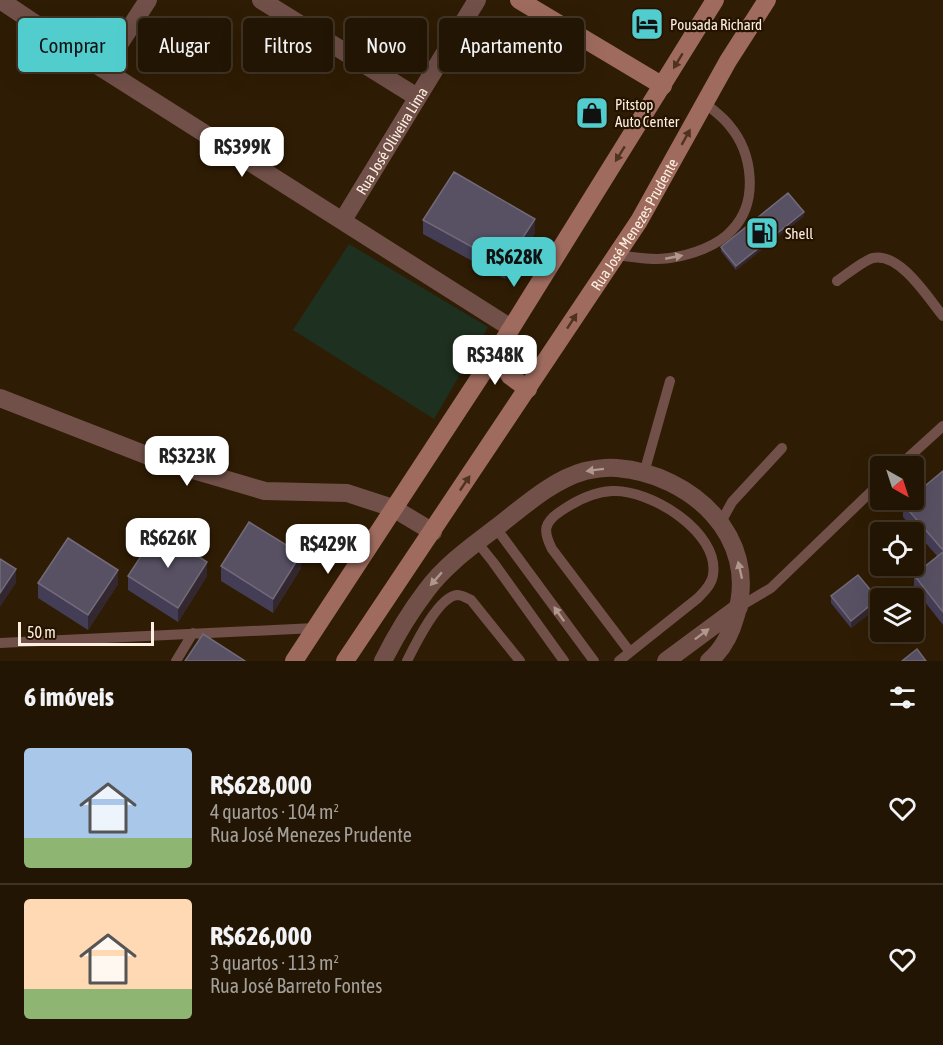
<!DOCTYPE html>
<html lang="pt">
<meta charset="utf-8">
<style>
:root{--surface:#231503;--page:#2f2212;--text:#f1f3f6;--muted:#a39f9a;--line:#403425;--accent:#52cdce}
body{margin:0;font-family:"Asap Condensed",sans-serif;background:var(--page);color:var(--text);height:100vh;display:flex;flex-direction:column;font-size:22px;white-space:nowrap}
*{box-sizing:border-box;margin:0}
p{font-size:20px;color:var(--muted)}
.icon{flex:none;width:33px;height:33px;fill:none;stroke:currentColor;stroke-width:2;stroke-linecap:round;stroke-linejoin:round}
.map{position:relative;height:661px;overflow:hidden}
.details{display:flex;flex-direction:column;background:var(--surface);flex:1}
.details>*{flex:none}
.hud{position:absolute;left:18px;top:18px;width:600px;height:54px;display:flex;gap:12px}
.needle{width:39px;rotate:141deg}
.tools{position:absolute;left:870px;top:456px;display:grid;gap:12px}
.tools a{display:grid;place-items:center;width:54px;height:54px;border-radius:6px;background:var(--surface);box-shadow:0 6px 24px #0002,0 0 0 2px var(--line);font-size:30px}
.scale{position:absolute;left:18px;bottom:15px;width:136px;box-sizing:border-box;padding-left:6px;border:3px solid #fdf0e1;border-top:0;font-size:16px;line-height:21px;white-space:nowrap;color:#fdf0e1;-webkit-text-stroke:4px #251300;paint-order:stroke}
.price{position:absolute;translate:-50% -51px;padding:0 14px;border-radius:12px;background:#fff;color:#222;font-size:20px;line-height:39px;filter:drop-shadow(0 2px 3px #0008)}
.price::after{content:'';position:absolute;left:50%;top:36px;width:18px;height:14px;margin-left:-9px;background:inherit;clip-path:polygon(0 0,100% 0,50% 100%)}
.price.selected{background:var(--accent);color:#111}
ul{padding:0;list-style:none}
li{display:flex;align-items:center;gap:18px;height:150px;padding:0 24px}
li+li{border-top:2px solid var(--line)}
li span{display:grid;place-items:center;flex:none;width:168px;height:120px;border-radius:6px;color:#555}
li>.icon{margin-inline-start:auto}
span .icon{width:72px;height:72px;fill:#fffc;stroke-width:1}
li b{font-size:26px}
h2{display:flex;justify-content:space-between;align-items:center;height:72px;padding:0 24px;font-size:26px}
.chip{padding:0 21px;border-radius:6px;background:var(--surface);box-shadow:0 6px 24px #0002,0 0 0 2px var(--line);font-size:21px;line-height:54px}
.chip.selected{background:var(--accent);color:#111}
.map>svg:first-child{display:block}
</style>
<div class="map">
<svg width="943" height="661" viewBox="0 0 943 661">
<rect width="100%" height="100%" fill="#2f1c04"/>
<path fill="#1e301f" d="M349,244L488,327L434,419L293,330Z"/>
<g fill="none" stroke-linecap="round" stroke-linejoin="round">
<path stroke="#715049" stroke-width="10" d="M616,255C634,257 652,261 670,258C691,255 718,246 732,230C759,202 753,153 729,125C723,117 713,110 705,103
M837,281C846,275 864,260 873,258C900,252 928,298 943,316
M899,466L943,426
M644,473L670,381
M721,522L732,502L782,448
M496,528L594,661
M477,542L493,562L564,661
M739,607L771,588L880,483
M0,643L315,628
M176,661L193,633
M407,661C415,645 438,597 457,595C463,595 466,598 471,600L520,661
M619,661L698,598C704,592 712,584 713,575C720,532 650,489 612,491C593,492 577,500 561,511C543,523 543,531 552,549L630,652"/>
<g stroke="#715049" stroke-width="18">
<path d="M0,0L103,69L511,328"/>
<path d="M261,0L417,97"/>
<path d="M103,69L148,0"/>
<path id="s1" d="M343,220L477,0"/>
<path d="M0,398L159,460L265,491L347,493L393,508L433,532"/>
<path d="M383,661C395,637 410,612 426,591C445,565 472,546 497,527C523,507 552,480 585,471C594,469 608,467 617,468C691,474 760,537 736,615C731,633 724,649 709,661"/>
<path d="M666,661L739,607"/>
</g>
<g stroke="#9f6b5f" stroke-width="18">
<path d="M519,0L663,86"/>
<path d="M497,351L510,376L528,389"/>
<path d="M294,661L497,351L715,0"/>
<path id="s2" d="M345,661L639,221L728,61L767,0"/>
</g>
</g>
<path fill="#443d56" d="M804,216L736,270L721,251V247Z
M423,220L535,233L505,279L423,234Z
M943,471V625L914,588V575L937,556L903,517V504Z
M221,566L301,568L273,613L221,581Z
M128,576H207L178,622L128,590Z
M38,583L118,584L88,630L38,598Z
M831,596L878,607L851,628L831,603Z"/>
<path fill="#33282f" d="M804,212V216L736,270V266Z
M535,219V233L505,279V265Z
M301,554V568L273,613V599Z
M207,562V576L178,622V608Z
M16,569V583L0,607V593Z
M118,570V584L88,630V615Z
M878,599V607L851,628V621Z"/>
<path fill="#585164" stroke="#726a78" stroke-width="1.5" d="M454,172L535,219L505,265L423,220Z
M788,193L804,212L736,266L721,247Z
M943,471V550L903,504L908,500H914V495Z
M249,522L301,554L273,599L221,566Z
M158,530L207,562L178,608L128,576Z
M68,538L118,570L88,615L38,583Z
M943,552V612L914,575Z
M0,559L16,569L0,593Z
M858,575L878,599L851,621L831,596Z
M203,634L245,661H185Z
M917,649L926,661H902Z"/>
<defs><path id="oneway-solid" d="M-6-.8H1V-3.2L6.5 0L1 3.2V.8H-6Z" transform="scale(1.5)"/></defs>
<g fill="#503221">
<use href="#oneway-solid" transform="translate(678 61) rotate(121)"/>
<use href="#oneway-solid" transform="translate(686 137) rotate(-61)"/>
<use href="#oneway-solid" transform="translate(620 154) rotate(122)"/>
<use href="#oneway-solid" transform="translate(572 321) rotate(-57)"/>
<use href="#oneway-solid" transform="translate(465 483) rotate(-56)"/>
</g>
<g fill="#b0988d">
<use href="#oneway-solid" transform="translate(674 257) rotate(-11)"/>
<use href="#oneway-solid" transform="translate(595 470) rotate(173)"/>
<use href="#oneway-solid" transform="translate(740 570) rotate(-103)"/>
<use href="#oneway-solid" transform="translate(436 579) rotate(131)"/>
<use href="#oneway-solid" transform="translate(559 614) rotate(-125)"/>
<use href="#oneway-solid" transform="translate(702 634) rotate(-37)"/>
</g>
<defs>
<g id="hotel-square" transform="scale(1.725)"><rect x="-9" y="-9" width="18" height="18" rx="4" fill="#52cdce" stroke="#251300"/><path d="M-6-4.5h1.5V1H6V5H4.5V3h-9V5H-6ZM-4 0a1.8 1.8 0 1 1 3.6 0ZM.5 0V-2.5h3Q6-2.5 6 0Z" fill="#111"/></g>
<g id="shop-square" transform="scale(1.725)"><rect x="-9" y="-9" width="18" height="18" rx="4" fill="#52cdce" stroke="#251300"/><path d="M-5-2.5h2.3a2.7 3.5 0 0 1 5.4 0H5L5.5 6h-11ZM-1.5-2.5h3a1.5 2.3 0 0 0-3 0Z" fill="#111"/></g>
<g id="fuel-square" transform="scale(1.725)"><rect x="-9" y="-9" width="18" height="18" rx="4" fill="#52cdce" stroke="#251300"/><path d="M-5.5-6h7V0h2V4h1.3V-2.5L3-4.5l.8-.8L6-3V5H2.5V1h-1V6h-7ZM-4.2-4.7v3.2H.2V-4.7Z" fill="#111"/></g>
</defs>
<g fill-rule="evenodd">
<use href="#hotel-square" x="647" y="24"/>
<use href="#shop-square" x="592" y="113"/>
<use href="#fuel-square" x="762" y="233"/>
</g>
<g text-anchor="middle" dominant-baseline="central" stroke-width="4.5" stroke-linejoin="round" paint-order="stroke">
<g font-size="15" fill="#fdf0e1" stroke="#251300" text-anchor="start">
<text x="670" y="24">Pousada Richard</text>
<text x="615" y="104">Pitstop<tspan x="615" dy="17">Auto Center</tspan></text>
<text x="785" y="233">Shell</text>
</g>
<g font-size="15" fill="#fdf0e1" stroke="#251300">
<text stroke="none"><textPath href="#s1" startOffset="93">Rua José Oliveira Lima</textPath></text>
<text stroke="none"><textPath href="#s2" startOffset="524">Rua José Menezes Prudente</textPath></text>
</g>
</g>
</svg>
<div class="tools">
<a><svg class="needle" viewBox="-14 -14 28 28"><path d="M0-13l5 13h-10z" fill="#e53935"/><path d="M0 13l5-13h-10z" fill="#a39f9a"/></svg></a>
<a><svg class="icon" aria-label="locate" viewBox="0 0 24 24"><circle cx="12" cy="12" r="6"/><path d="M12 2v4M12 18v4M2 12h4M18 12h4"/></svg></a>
<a><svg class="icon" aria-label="layers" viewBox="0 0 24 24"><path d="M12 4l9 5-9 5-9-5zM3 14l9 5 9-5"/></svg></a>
</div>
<div class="scale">50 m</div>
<b class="price" style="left:242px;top:178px">R$399K</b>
<b class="price selected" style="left:514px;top:288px">R$628K</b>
<b class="price" style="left:495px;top:386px">R$348K</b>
<b class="price" style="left:187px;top:487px">R$323K</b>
<b class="price" style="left:168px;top:569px">R$626K</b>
<b class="price" style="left:328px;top:575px">R$429K</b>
<div class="hud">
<a class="chip selected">Comprar</a>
<a class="chip">Alugar</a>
<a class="chip">Filtros</a>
<a class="chip">Novo</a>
<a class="chip">Apartamento</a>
</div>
</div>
<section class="details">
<h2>6 imóveis<svg class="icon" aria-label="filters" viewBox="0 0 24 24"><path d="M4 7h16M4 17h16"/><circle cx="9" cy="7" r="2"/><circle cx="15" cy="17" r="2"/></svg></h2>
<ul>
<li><span style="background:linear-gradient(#a9c7e8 75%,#8fb573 0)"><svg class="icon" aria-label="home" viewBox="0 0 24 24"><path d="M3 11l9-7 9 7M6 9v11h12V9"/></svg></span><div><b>R$628,000</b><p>4 quartos · 104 m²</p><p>Rua José Menezes Prudente</p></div><svg class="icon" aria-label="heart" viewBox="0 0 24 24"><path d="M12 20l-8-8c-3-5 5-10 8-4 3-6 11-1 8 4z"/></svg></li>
<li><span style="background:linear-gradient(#ffd9b3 75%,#8fb573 0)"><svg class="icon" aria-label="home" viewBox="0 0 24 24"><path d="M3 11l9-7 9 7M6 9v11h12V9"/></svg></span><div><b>R$626,000</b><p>3 quartos · 113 m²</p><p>Rua José Barreto Fontes</p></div><svg class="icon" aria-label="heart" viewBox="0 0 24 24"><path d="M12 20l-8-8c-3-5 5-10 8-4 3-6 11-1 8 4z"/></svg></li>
</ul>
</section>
